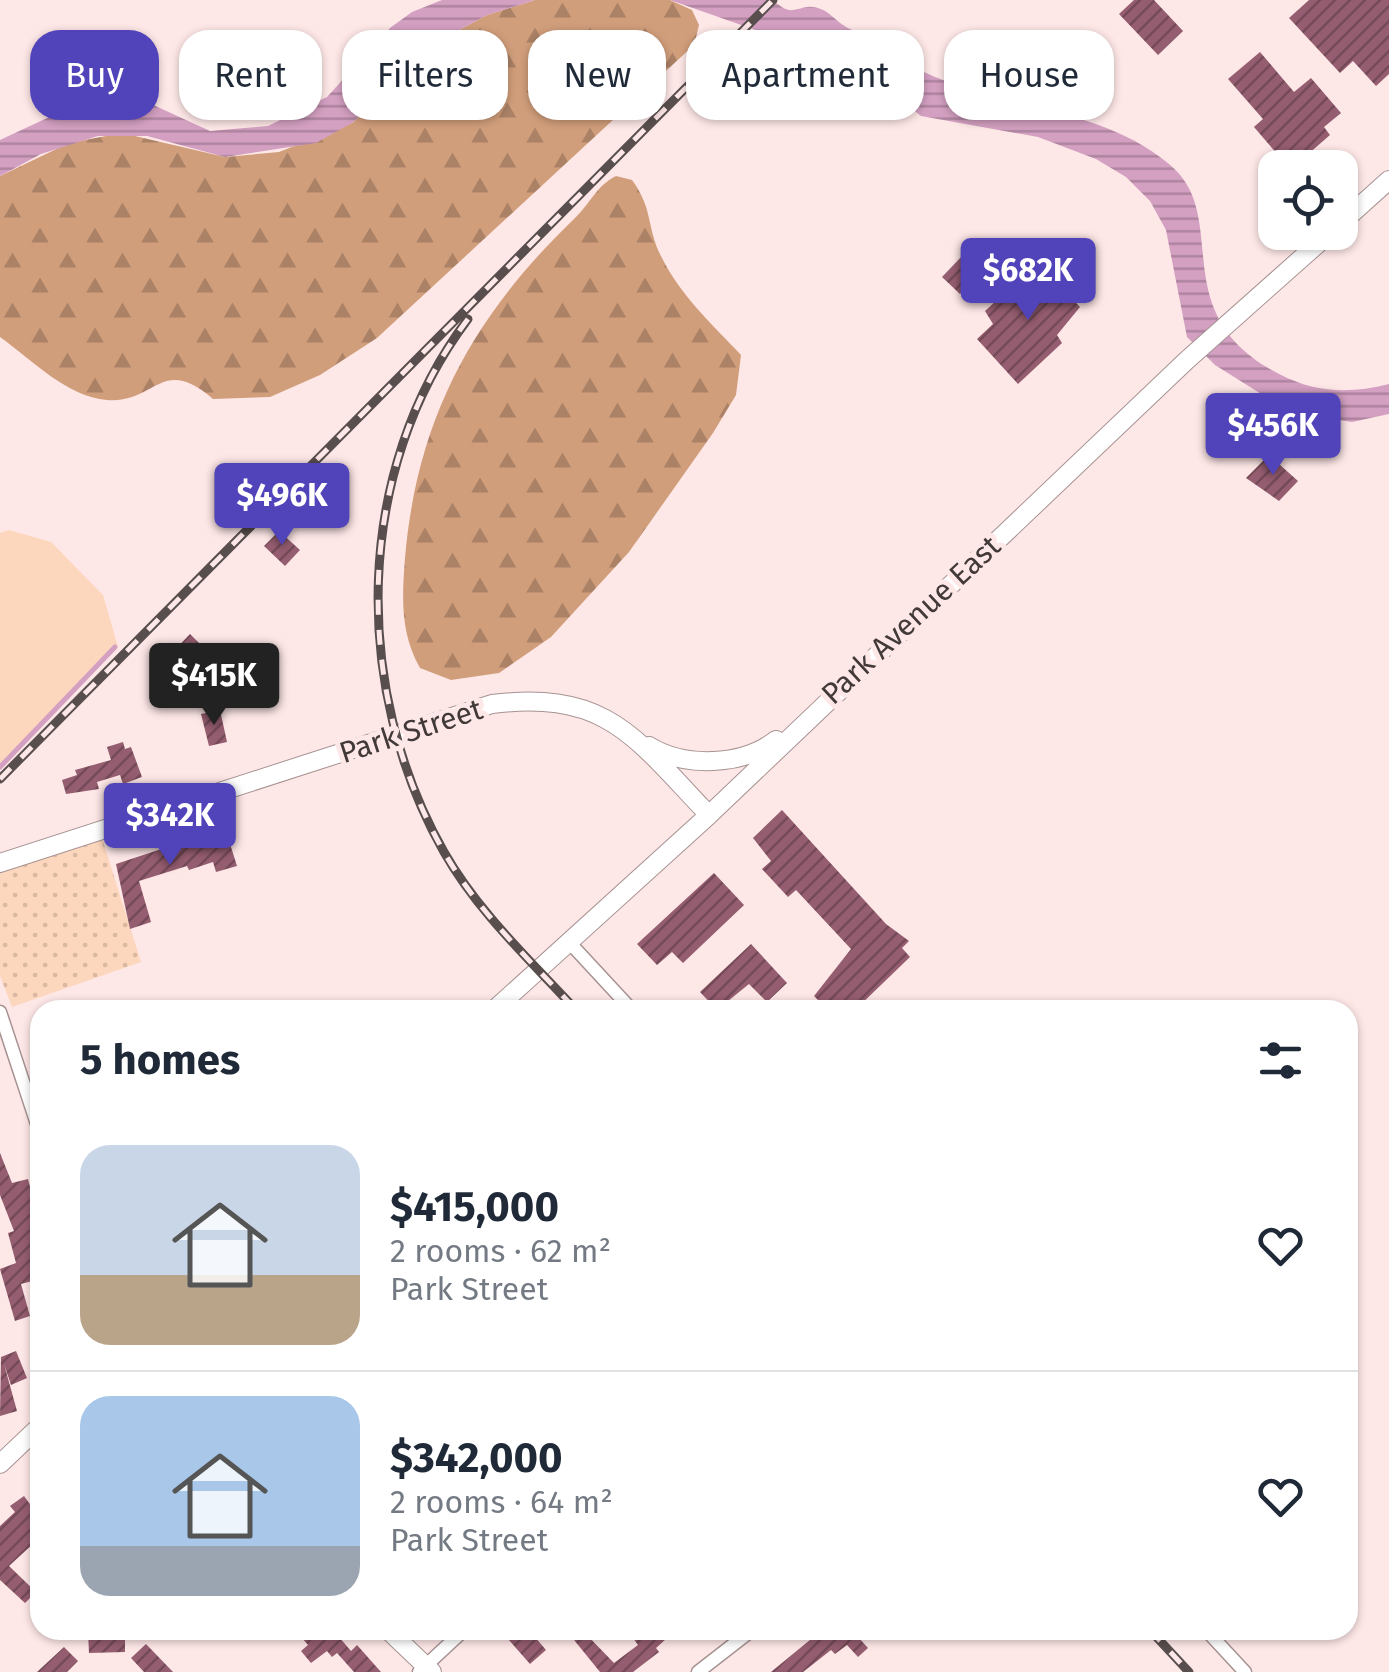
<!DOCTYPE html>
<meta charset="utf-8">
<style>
:root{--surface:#fff;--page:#f6f6f7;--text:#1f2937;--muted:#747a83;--line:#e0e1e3;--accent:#5143ba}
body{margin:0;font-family:"Fira Sans",sans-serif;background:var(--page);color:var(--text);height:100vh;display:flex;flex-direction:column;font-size:38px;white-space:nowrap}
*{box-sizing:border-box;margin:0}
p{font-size:32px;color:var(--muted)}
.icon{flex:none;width:55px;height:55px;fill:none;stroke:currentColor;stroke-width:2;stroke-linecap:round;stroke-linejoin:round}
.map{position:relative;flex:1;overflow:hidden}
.side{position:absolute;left:30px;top:1000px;width:1328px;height:640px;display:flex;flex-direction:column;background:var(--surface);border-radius:30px;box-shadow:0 2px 8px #0004}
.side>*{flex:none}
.banner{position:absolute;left:30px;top:30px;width:1330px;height:90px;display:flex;gap:20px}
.tools{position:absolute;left:1258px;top:150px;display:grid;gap:20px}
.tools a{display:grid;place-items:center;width:100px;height:100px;border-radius:20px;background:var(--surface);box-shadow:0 2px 8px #0004;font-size:50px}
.price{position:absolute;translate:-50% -85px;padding:0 22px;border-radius:10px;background:var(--accent);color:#fff;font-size:32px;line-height:65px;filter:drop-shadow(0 2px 5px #0008)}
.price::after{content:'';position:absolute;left:50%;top:60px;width:30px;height:22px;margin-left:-15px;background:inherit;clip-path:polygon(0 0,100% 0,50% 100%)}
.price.on{background:#222;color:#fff}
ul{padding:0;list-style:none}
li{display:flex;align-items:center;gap:30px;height:250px;padding:0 50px}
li+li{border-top:2px solid var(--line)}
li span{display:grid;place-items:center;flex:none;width:280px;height:200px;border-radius:30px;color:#555}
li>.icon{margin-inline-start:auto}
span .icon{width:120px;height:120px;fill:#fffc;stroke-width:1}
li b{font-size:42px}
h2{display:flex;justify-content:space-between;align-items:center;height:120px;padding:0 50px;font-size:42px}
.chip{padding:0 35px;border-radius:30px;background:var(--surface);box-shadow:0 2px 8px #0004;font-size:35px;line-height:90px}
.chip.on{background:var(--accent);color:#fff}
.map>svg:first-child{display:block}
</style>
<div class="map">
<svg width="1389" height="1672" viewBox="0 0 1389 1672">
<defs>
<pattern id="grass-dots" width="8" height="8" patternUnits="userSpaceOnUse" patternTransform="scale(2.5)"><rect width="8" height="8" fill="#fdd7bd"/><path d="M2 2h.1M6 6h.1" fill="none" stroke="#dab9a3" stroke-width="1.8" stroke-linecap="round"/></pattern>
<pattern id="forest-firs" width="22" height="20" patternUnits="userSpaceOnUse" patternTransform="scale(2.5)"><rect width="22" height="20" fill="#d19e7b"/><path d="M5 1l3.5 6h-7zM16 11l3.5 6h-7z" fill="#ab8266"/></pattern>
<pattern id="water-rules" width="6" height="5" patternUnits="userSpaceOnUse" patternTransform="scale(2.5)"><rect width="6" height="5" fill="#d4a0c2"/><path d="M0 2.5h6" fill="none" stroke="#ae839f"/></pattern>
<pattern id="building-hatch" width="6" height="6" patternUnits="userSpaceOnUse" patternTransform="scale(2.5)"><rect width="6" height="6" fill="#955d70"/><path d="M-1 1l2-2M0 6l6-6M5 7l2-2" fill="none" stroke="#754a58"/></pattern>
</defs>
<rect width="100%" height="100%" fill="#fee7e7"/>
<path fill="url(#grass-dots)" d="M101,835L141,962L12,1007L0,976V869Z"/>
<path fill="url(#forest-firs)" d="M535,0H670L692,10L699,25L694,45L377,338L320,375L270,397L213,399C161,354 156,404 107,400C67,397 31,359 0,337V176L69,143L122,133L225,157L279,152L352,123L461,29L487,15Z
M749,31C813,54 847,57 902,102C887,137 837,108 815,94L811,74C785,76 781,96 750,100L733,87L722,64Z
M616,176L632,180C654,210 646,228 662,258C680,295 713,325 741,355L736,395L713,433L629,552L551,637L499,673L451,680L420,668C400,633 402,597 405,558C417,417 474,315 574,219C591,203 595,187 616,176Z"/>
<path fill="#fdd7bd" d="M9,530L51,542L103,595L118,647L0,770V533Z"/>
<path fill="url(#water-rules)" d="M442,0H535L487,15L461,29L352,123L316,143L225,157L147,136H98L41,154L0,176V140L58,113L103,100L149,103L210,131L268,126L327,97L390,28L412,12Z
M670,0C701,0 739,0 769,0C776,1 782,9 789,10C796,11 805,6 812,7C829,8 836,23 850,29C867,37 883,40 898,52C906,58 912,66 922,71C1000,109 1100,106 1169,164C1234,217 1161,313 1279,374C1316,393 1349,394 1389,384V414L1352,422L1312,416L1279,405L1215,365L1187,337L1166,230L1150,201L1126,177L1096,159L1038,137L921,116L868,74L838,59Z"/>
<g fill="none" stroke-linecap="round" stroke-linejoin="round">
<path stroke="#d4a0c2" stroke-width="5" d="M0,767L115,647"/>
</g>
<path fill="url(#building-hatch)" d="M1134,0H1154L1183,31L1158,55L1119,14Z
M1309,0H1389V74L1376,86L1353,61L1340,73L1289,18Z
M1260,52L1294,92L1311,78L1341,113L1324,127L1330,135L1299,162L1292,154L1284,162L1254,127L1263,119L1228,79Z
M963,255L981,272L960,294L942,277Z
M1037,263L1080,307L1057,335L1062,343L1018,384L977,339L993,324L985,311Z
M1269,455L1298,481L1279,501L1246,478Z
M279,531L300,550L285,566L264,546Z
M190,634L231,675L212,694L171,654Z
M220,710L227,742L209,746L201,714Z
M123,742L125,749L131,747L142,777L123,784L120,775L97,782L99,789L66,794L62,780L77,775L75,770L111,760L107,747Z
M782,810L886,924L909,941L902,948L910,957L855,1010H828L814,996L851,949L796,890L788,897L762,869L771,861L753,838Z
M225,828L237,866L216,872L213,862L189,870L187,866L139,881L151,922L130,929L116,864Z
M714,873L744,905L683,963L672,952L657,965L637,944Z
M751,944L787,983L767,1002L749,984L717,1010L700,992Z
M0,1153L12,1183L28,1179L40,1226V1279L21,1284L30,1316L15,1321L0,1269L16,1263L8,1233L14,1231L0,1195Z
M16,1351L27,1378L11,1385L4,1364L17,1411L0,1416L1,1357Z
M24,1496L40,1518L35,1542L9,1566L36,1592L25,1603L0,1580V1526L15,1512L10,1506Z
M295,1630H333L351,1651L357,1645L381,1672H354L337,1653L332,1657L327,1651L311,1663L301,1651L308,1645Z
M500,1630H529L546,1650L530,1664Z
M566,1630H582L614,1663L638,1645L633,1638L644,1630H676L656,1648L659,1652L633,1672H600Z
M822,1630H868L859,1638L868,1648L858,1657L847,1645L835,1654L831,1650L803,1672H771Z
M88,1632H125V1652L89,1653Z
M146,1644L173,1672H144L131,1658Z
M64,1647L78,1661L67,1672H37Z"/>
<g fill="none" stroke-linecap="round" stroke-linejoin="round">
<g stroke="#a79292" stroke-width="15">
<path id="street" d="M569,942L632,1010
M0,1012L40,1133
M1206,1630L1245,1672
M419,1672L464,1630
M698,1672L752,1630"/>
</g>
<g stroke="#a79292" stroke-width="20">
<path id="secondary" d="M1340,224L1389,180
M649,746C685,768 742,766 776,740
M0,863L492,704C608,690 635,738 709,815
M494,1010L709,815L1187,360L1331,232
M0,1464L40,1426
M388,1630L432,1672"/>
</g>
<use href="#street" stroke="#fff" stroke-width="12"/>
<use href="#secondary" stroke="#fff" stroke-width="18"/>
<g stroke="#594e4e" stroke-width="9">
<path id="rail" d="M468,319C353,471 352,690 444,852C478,912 530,960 576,1010
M0,779L773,0
M1150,1630L1189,1672"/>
</g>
<use href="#rail" stroke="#fee7e7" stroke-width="5" stroke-dasharray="15" stroke-linecap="butt"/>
</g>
<g text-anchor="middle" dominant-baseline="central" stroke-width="10" stroke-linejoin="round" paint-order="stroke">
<g font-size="30" fill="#423939" stroke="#fee7e7">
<text transform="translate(911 620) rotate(-43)">Park Avenue East</text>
<text transform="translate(411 731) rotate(-18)">Park Street</text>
</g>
</g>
</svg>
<div class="tools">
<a><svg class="icon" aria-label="locate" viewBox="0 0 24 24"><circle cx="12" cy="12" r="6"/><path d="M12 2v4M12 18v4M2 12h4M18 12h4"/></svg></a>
</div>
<b class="price" style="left:1028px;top:323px">$682K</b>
<b class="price" style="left:1273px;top:478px">$456K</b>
<b class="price" style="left:282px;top:548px">$496K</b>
<b class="price on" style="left:214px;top:728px">$415K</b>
<b class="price" style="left:170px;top:868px">$342K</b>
<div class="banner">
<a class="chip on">Buy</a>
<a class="chip">Rent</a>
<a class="chip">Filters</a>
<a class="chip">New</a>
<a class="chip">Apartment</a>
<a class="chip">House</a>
</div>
<section class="side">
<h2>5 homes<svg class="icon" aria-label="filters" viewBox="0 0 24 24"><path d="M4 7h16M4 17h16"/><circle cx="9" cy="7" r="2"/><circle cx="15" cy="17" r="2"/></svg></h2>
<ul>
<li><span style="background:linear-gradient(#c9d6e8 65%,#b9a48a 0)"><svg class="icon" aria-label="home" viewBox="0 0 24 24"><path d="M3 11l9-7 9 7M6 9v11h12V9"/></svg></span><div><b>$415,000</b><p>2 rooms · 62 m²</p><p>Park Street</p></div><svg class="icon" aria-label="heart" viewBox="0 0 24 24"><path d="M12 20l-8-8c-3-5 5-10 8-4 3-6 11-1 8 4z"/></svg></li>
<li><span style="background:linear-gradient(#a9c7e8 75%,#9aa5b1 0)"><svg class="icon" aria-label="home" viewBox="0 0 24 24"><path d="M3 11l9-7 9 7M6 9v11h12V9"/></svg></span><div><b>$342,000</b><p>2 rooms · 64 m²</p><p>Park Street</p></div><svg class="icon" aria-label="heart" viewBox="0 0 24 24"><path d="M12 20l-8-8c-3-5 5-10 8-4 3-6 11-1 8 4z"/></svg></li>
</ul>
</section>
</div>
